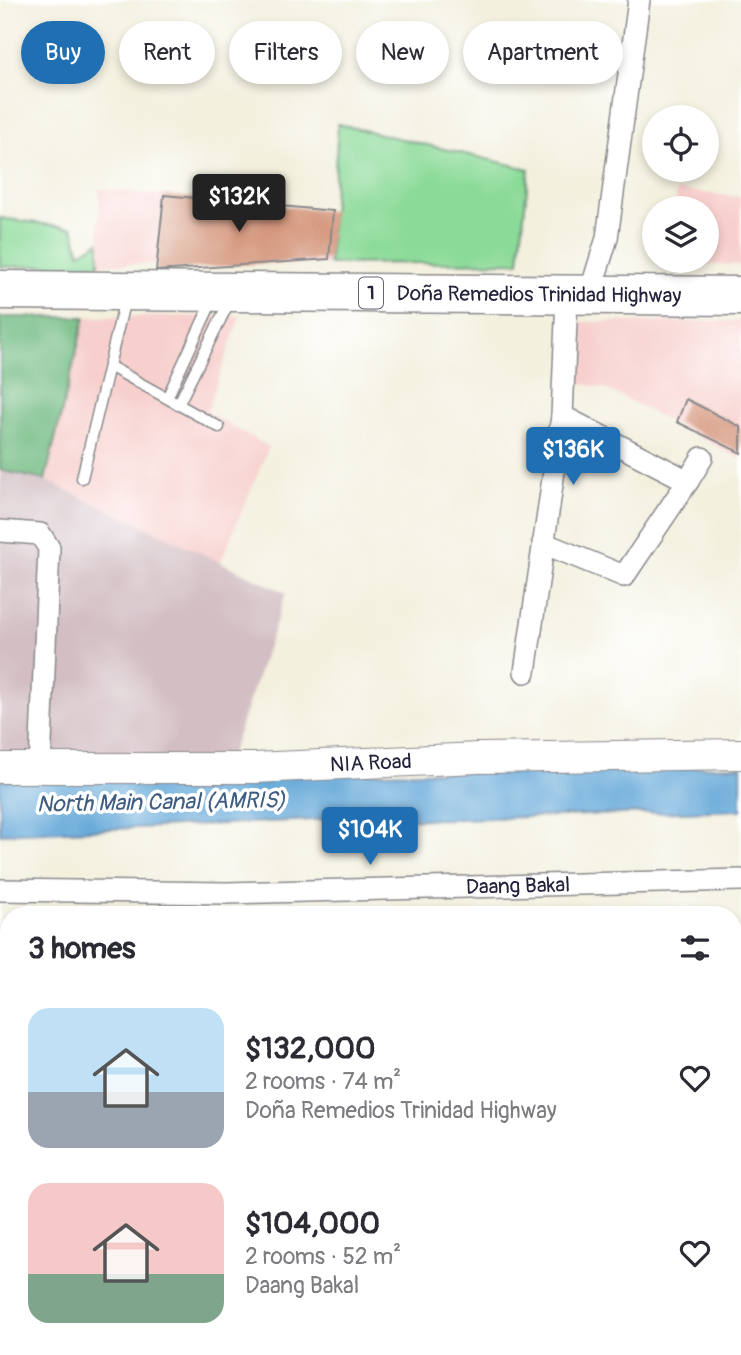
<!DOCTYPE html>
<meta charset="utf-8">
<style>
:root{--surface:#fff;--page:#f7f7f7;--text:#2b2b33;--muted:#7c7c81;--accent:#1f6fb2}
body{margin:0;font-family:Pangolin,sans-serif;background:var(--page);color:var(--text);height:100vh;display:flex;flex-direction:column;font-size:26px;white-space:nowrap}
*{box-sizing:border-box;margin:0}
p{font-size:23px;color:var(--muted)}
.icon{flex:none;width:38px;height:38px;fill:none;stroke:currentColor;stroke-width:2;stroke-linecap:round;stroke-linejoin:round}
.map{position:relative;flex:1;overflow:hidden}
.drawer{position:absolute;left:0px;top:906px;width:742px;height:450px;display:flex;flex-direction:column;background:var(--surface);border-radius:28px 28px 0 0;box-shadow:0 4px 10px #0003}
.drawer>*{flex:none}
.top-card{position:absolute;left:21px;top:21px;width:700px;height:63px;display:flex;gap:14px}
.buttons{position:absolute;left:642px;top:105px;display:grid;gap:14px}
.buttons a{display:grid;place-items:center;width:77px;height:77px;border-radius:50%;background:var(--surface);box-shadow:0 4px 10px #0003;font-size:35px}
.price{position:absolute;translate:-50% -60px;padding:0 16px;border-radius:7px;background:var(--accent);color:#fff;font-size:23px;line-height:46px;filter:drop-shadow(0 2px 4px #0008)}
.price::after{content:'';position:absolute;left:50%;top:42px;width:21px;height:16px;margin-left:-10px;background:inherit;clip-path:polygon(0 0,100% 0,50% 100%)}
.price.on{background:#222;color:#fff}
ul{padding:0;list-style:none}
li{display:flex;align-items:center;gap:21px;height:175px;padding:0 28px}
li span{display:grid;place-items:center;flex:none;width:196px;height:140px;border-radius:21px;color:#555}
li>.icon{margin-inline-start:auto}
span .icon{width:84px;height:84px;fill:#fffc;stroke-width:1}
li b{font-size:30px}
h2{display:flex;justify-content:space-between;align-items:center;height:84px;padding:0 28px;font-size:30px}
.chip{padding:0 24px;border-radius:32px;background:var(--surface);box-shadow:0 4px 10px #0003;font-size:24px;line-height:63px}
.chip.on{background:var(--accent);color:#fff}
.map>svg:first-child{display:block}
</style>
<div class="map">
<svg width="741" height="1355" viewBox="0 0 741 1355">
<rect width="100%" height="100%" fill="#fff"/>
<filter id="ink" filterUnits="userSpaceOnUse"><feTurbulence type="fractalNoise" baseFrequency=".0143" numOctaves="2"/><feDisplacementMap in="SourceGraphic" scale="14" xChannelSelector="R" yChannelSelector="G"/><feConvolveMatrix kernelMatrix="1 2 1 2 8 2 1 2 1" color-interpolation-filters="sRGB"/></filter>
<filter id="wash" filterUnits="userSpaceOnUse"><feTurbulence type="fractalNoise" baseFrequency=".00686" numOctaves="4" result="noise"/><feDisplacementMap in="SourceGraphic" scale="28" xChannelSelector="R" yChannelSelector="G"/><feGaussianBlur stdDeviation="1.57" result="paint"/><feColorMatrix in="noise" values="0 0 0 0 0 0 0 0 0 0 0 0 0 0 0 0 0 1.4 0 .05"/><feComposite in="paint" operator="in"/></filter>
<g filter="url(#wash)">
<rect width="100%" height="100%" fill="#f3f0de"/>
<path fill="#f7d0cd" d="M99,189L333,211L329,264H99Z
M677,190L741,197V265L666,264L667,261H707V208H675Z
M240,316L207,412L269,447L220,563L45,480L85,317Z
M741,321V459L605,388L573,382L579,322Z"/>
<path fill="#d2bec3" d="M0,470L45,480L286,593L228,763L0,759Z"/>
<path fill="#8bda98" stroke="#567e6a" stroke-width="2" d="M338,124L529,169L519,262L329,264Z
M0,218L73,228L80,253L99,242V264L0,267Z"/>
<path fill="#70ba80" stroke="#496e5e" stroke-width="2" d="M0,317H85L45,480L0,470Z"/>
<path fill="#61a6d7" stroke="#426489" stroke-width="2" d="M741,766V810L463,819L313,820L0,834V780Z"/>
<g id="blocks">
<path fill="#d5987e" d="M164,195L333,211L329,259L156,271Z
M686,399L741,427V453L677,422Z"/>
</g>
</g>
<g filter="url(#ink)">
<use href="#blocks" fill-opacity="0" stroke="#8a898c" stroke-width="2"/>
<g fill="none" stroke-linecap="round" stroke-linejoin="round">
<g stroke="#8a898c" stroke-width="13">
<path id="lane" d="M109,366L219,427
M167,398L213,299
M178,405L230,300
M82,478L125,299"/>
</g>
<g stroke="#8a898c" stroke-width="24">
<g id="street">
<path d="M589,296L607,238L639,0"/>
<path d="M688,481L702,458"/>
<path d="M0,531L40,534L49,548L40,768"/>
<path d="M543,543L624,576L688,481L562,416"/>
<path d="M525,672L562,416L567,297"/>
<path id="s1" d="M0,890L227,893L741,880"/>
<path d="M0,1225H9"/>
<path d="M92,1355V1348"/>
<path d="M281,1355V1348"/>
<path d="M347,1355V1348"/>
</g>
</g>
<g stroke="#8a898c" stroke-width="32">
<g id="secondary">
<path id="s2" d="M0,768H253L478,758L741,754"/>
</g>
</g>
<g stroke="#8a898c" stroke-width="41">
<g id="highway">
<path id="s3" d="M0,290L741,296"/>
</g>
</g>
<use href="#lane" stroke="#fff" stroke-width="10"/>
<use href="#street" stroke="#fff" stroke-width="21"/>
<use href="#secondary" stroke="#fff" stroke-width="30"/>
<use href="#highway" stroke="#fff" stroke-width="38"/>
</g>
</g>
<g text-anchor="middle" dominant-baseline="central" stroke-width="7" stroke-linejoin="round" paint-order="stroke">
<rect fill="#fff" stroke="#646476" stroke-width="2" x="359" y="277.5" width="24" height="31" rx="5"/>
<g font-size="19" font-weight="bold" fill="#22223b">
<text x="371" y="293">1</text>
</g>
<g font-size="21" fill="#22223b" stroke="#fff">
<text stroke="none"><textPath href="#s3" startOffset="539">Doña Remedios Trinidad Highway</textPath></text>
<text stroke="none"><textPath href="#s2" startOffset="371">NIA Road</textPath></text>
<text stroke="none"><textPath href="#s1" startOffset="518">Daang Bakal</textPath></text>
</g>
<g font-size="23" font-style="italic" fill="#3e5d81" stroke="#fff">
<text transform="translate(161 802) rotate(-1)">North Main Canal (AMRIS)</text>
</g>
</g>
</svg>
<div class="buttons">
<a><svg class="icon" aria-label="locate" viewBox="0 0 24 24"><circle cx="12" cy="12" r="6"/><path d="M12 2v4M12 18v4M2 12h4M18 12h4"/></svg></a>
<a><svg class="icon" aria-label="layers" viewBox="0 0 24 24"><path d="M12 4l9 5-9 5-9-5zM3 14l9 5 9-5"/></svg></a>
</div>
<b class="price on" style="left:239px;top:234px">$132K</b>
<b class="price" style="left:573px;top:487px">$136K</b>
<b class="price" style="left:370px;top:867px">$104K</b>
<div class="top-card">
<a class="chip on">Buy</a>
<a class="chip">Rent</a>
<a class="chip">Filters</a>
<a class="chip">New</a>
<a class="chip">Apartment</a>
</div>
<section class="drawer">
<h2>3 homes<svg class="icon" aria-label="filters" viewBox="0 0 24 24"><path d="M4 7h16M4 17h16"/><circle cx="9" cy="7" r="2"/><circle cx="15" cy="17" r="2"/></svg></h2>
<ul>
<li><span style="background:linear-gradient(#bfe0f5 60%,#9aa5b1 0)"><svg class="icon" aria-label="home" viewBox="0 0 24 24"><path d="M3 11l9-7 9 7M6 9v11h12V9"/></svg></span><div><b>$132,000</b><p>2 rooms · 74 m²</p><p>Doña Remedios Trinidad Highway</p></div><svg class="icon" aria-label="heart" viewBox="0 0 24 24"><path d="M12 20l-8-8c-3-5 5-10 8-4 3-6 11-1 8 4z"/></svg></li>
<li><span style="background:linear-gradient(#f6c9c9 65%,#7fa58c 0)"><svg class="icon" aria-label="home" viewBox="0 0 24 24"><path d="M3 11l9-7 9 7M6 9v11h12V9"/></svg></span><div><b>$104,000</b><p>2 rooms · 52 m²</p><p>Daang Bakal</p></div><svg class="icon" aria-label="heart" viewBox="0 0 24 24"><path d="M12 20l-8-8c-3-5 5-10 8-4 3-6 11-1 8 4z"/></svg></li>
</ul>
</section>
</div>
